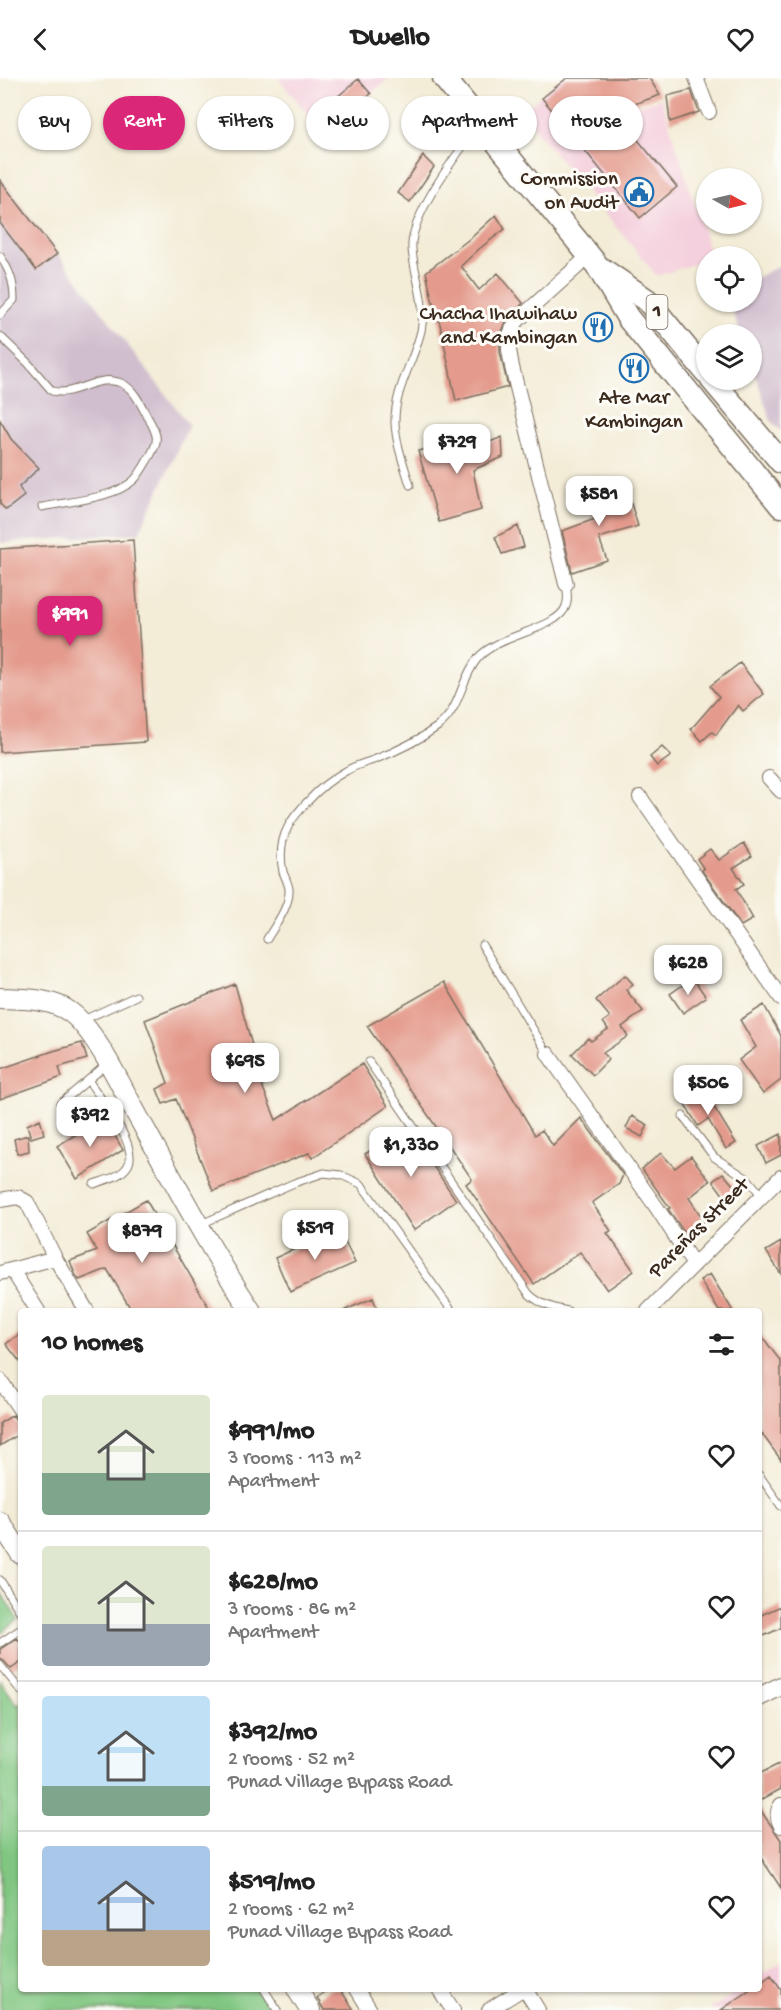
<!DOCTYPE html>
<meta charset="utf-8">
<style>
:root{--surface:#fff;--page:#f6f6f6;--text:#222;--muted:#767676;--line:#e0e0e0;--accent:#db2777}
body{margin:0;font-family:"Gochi Hand",sans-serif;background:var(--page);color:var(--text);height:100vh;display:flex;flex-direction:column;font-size:22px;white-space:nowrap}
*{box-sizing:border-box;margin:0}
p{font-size:20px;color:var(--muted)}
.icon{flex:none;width:33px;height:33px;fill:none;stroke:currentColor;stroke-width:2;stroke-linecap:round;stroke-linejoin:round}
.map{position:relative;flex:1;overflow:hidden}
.side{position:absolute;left:18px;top:1230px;width:744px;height:684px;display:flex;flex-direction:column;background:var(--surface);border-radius:6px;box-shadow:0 2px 4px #0004}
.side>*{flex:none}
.guide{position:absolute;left:18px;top:18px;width:746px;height:54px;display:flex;gap:12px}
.needle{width:39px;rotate:98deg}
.fabs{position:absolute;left:696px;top:90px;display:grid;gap:12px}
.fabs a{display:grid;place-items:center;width:66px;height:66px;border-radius:50%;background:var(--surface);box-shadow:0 2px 4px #0004;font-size:30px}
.price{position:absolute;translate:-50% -51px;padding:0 14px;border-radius:12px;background:#fff;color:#222;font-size:20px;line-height:39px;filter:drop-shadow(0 2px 3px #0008)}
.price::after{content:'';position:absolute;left:50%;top:36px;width:18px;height:14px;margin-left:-9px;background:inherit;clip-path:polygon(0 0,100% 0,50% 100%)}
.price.on{background:var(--accent);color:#fff}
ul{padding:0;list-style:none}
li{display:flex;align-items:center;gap:18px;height:150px;padding:0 24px}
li+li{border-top:2px solid var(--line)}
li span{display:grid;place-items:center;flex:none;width:168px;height:120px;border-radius:6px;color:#555}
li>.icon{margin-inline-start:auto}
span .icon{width:72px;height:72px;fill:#fffc;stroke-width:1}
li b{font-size:26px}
h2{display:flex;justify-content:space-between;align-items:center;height:72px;padding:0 24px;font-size:26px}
.pill{padding:0 21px;border-radius:27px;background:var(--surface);box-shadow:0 2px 4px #0004;font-size:21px;line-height:54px}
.pill.on{background:var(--accent);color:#fff}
header{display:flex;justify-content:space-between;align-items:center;height:78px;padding:0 24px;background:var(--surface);font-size:27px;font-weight:700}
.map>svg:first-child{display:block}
</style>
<header><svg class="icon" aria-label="back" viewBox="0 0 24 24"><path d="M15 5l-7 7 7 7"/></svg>Dwello<svg class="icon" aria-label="heart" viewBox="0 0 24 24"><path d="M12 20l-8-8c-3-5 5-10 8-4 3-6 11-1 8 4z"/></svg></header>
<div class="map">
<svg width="781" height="1932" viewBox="0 0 781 1932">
<rect width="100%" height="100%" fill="#fdfcf7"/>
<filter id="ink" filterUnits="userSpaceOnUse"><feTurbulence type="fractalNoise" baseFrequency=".0167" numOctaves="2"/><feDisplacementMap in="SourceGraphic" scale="12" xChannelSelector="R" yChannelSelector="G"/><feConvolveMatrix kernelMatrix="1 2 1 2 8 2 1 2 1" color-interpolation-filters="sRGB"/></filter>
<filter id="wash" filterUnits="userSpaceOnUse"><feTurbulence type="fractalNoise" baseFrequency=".008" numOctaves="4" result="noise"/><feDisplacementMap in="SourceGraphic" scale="24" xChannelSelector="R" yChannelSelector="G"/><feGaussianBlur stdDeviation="1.35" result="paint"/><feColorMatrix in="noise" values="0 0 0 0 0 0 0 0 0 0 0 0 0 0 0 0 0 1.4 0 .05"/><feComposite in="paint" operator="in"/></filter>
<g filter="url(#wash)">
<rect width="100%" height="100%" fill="#f3ecd7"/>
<path fill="#f4cfdd" d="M278,0H389L324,55Z
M562,0H592L619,34L661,20L711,178H706V182L657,198L534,50L529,28Z
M781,1883V1932H709L740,1911H759V1898Z"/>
<path fill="#d0bdcd" d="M0,100L189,347L139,455L0,465Z
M781,187V353L771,343L752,287V256H741L729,224H752V202Z"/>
<path fill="#80c681" stroke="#5e7850" stroke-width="1.5" d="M0,1513L18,1542L0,1555Z
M0,1602L17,1627L21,1625V1911H257L271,1932H0Z"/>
<g id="blocks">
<path fill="#e49b8d" d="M567,0H649L660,17L614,33L677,109L640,140L542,20Z
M358,1L371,16L325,54L313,40Z
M691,12L699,34L670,44L667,18Z
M423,78L434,89L410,124L398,115Z
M0,102L57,176L36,192L0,145Z
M496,137L505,151L479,171L461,188L479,212L498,195L523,225L506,244L500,259V274L508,309L456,323L440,246L432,221L426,194L472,159Z
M0,342L11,361L39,390L19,409L24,418L6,432L0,426Z
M502,359L503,379L473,392L481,432L439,444L418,373L468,360L470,372Z
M625,406L638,448L599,460L607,482L572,494L562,453L595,441L587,418Z
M518,448L524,469L502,476L495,459Z
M133,462L146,664L0,674V471Z
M740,585L764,616L743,633L738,627L716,657L712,654L702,663L691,651L719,619L710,608Z
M662,669L671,678L657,688L650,679Z
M744,765L752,778L733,790L744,806L736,811L753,841L741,848L703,794L702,792L704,791L697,781L710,771L719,782Z
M625,897L633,906L626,912L643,933L622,949L628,958L603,975L609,981L593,997L572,976L588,960L591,963L608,951L603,944L610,939L596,922Z
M693,900L706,919L683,935L670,916Z
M444,904L535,1057L542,1052L553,1068L581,1040L623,1097L619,1106L592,1125L611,1153L607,1155L634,1193L607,1212L580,1174L534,1206L466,1106L472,1101L367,948Z
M235,906L258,989L255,990L276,1042L362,986L388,1028L312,1080L309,1075L213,1113L176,1021L163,1026L157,1011L168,1005L145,942Z
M764,927L781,958V1002L763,1016L739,982L756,969L740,942Z
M82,965L87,981L59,989L62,999L0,1021V991L53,973Z
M703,1011L736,1065L726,1071L708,1041L698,1048L683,1023Z
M632,1038L648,1047L642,1059L626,1050Z
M104,1039L123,1072L77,1101L57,1068Z
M40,1041L44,1056L31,1060L27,1047Z
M407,1049L456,1122L414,1152L365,1076Z
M781,1056V1077L766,1085L758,1068Z
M28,1057L29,1073L17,1076L14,1061Z
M661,1075L675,1090L691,1078L710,1103L689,1120L705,1144L686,1157L668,1131L670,1130L642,1091Z
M723,1095L738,1113L727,1122L713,1103Z
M146,1122L211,1233H132L107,1191L79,1202L75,1196L70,1183L97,1173L87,1156Z
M339,1151L355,1185L290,1214L275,1180Z
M781,1164V1196L766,1173Z
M710,1196L733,1233H719L700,1202Z
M373,1220L378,1233H343Z
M759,1254L781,1284V1382L759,1352Z
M21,1255V1285L6,1266Z
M13,1337L21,1350V1355L0,1368V1345Z
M781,1528V1550L759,1560V1538Z
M17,1560L21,1565V1584L11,1591L4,1583L0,1581V1571Z
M781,1685V1711L759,1723V1696Z
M759,1730L781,1762V1810L759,1777Z
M771,1897L781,1912V1932H721L752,1911H759V1906Z
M330,1911H340L354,1932H324L317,1920Z"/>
</g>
</g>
<g filter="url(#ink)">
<use href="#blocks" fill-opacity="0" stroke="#7b6e5f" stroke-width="1.5"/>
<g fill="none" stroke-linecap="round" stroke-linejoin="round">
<g stroke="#7b6e5f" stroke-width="9">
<path id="service" d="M0,178C10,193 14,204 14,222L0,237
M0,258L28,285L52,313C75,319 95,297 118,304C133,308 140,325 147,338C159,358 160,363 147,383C143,390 139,397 134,402C113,421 70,423 42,429
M410,407C404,387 396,366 395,345C394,312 414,283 421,253C427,225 414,198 412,171C409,139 458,74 478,48
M267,861C275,847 290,829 289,811C288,805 285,799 283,794C280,779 281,762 288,749C292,740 301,731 307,724C319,711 331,701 346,693C355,687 366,685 376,681C397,673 419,662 437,649C461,632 460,601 478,580C498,556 558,552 566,528C569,521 567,513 566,506
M482,867L548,976
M81,943L136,918
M369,984L529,1216C541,1227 553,1230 568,1233
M88,1002C99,1019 142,1070 127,1089C120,1099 105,1102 94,1106
M60,1026L108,985
M683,1038L714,1079L748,1101L762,1118
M199,1147L294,1105L324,1095L341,1097L361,1106L452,1233
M759,1397L781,1428
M0,1502L21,1535
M0,1565L21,1551
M0,1587L21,1613
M264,1911L277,1932"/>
</g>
<g stroke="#7b6e5f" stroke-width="16">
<path id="minor" d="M696,0L709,34
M566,506L512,289L509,272V259L513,249L518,242L589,178
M769,700L781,713
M640,719L781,920
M548,976L657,1130L694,1187
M0,1122L18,1119L27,1124L55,1180L87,1233
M12,1192L38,1233
M0,1195L55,1180
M648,1233L781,1099
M0,1302L21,1333
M781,1727C776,1734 777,1740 781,1748
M357,1911L370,1932
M439,1911L453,1932
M525,1911L538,1932
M489,1932L522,1911"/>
</g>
<g stroke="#7b6e5f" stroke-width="20">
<path id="tertiary" d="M759,1619L781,1608"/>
</g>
<g stroke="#7b6e5f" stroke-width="22">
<path id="secondary" d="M0,920C23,921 51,920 70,934C97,953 124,1015 141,1044C176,1108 211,1172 251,1233
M0,1444L21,1476
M297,1911L310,1932"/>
</g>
<g stroke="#7b6e5f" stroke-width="25">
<path id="trunk" d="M444,0L596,186L628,240L781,428
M602,191L647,222L706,294
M712,302L781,384"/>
</g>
<use href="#service" stroke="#fff" stroke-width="7"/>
<use href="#minor" stroke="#fff" stroke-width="14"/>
<use href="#tertiary" stroke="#fff" stroke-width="18"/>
<use href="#secondary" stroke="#fff" stroke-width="20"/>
<use href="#trunk" stroke="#fff" stroke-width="22"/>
</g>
</g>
<defs>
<g id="civic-ring" transform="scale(1.5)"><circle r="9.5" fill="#fdfcf7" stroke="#1f6fb2" stroke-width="1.5"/><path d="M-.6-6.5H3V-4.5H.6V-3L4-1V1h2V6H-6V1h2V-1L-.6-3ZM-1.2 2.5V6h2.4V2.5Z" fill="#1f6fb2"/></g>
<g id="restaurant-ring" transform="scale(1.5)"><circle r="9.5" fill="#fdfcf7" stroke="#1f6fb2" stroke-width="1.5"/><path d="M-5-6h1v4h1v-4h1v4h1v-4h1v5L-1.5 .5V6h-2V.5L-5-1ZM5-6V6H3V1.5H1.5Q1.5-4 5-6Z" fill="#1f6fb2"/></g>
</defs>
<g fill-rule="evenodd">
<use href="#civic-ring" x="639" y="114"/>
<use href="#restaurant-ring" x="598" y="249"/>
<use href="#restaurant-ring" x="634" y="290"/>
</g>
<g text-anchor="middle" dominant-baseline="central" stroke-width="6" stroke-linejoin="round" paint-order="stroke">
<rect fill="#fdfcf7" stroke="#75695f" stroke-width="1.5" x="646.5" y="217" width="21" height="34" rx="4.5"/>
<g font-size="20" font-weight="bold" fill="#3b2a1e">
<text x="657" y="234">1</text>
</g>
<g font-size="21" fill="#3b2a1e" stroke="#fdfcf7" text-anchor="end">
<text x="618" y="102">Commission<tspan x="618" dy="24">on Audit</tspan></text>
<text x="577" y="237">Chacha Ihawihaw<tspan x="577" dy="24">and Kambingan</tspan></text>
<text x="634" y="321" text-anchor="middle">Ate Mar<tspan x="634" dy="24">Kambingan</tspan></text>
</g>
<g font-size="21" fill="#3b2a1e" stroke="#fdfcf7">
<text transform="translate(700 1151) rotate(-45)">Pareñas Street</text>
</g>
</g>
</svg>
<div class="fabs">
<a><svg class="needle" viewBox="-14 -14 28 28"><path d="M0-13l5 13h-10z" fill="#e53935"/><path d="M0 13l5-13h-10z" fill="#767676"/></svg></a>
<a><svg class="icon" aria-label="locate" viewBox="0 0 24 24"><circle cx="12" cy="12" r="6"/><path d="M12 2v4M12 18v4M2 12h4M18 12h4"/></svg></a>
<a><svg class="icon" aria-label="layers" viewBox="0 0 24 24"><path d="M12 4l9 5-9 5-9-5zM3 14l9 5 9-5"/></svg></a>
</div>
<b class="price" style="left:457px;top:397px">$729</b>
<b class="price" style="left:599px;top:449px">$581</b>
<b class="price on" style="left:70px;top:569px">$991</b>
<b class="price" style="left:688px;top:918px">$628</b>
<b class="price" style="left:245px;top:1016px">$695</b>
<b class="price" style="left:708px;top:1038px">$506</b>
<b class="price" style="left:90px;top:1070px">$392</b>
<b class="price" style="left:411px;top:1100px">$1,330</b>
<b class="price" style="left:315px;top:1183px">$519</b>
<b class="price" style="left:142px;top:1186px">$879</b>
<div class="guide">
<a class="pill">Buy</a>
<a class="pill on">Rent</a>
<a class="pill">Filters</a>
<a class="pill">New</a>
<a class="pill">Apartment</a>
<a class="pill">House</a>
</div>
<section class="side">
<h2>10 homes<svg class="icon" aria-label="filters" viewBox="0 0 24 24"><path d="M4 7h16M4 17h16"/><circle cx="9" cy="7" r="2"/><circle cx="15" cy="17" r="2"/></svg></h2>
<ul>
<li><span style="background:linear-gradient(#dfe7d0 65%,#7fa58c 0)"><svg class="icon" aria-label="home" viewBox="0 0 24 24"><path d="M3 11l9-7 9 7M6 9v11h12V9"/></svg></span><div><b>$991/mo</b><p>3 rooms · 113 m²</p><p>Apartment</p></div><svg class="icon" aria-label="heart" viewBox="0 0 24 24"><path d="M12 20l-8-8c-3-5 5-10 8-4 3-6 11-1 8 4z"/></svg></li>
<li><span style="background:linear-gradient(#dfe7d0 65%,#9aa5b1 0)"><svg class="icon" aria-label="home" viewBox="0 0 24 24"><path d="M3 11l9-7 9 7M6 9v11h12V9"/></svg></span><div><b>$628/mo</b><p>3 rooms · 86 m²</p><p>Apartment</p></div><svg class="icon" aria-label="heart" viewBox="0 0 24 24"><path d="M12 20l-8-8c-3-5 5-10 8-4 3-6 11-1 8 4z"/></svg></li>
<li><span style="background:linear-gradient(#bfe0f5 75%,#7fa58c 0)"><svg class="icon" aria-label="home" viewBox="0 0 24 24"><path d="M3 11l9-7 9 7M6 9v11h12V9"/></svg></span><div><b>$392/mo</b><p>2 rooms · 52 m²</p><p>Punad Village Bypass Road</p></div><svg class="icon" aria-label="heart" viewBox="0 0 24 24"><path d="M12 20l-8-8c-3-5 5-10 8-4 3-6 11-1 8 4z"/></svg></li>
<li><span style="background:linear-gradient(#a9c7e8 70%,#b9a48a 0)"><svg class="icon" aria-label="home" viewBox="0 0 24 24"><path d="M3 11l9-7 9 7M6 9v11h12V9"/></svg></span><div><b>$519/mo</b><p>2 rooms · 62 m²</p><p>Punad Village Bypass Road</p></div><svg class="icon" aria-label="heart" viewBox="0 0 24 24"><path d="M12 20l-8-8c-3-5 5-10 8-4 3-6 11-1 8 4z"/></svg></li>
</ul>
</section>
</div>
